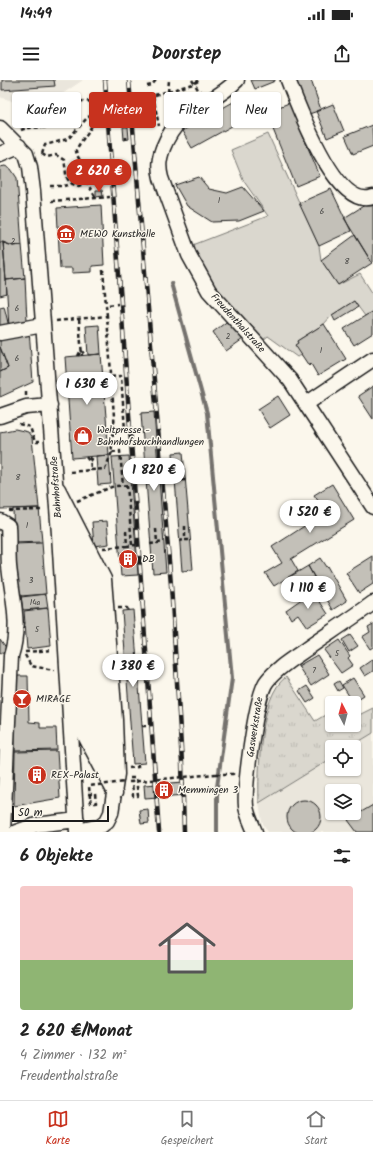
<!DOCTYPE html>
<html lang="de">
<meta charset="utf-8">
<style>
:root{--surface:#fff;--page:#f2f2f2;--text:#222;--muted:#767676;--line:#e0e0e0;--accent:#c8321e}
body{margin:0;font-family:Kalam,sans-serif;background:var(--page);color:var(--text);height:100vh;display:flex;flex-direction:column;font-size:15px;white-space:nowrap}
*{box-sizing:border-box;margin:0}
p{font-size:13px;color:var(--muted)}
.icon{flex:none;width:22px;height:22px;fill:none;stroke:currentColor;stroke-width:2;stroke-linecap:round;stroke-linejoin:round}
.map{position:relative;height:752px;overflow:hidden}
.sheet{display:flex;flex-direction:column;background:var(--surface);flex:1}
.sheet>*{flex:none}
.banner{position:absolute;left:12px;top:12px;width:349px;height:36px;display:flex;gap:8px}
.needle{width:26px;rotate:354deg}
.controls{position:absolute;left:325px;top:616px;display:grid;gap:8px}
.controls a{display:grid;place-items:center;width:36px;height:36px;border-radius:4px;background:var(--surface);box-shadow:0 1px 3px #0004;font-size:20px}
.scale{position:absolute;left:12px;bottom:10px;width:97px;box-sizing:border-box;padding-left:4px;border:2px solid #1c1c1c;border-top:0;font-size:11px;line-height:14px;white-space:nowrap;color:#1c1c1c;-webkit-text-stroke:3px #fbf7ec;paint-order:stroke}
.price{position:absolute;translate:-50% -34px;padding:0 9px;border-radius:14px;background:#fff;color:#222;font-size:13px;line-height:26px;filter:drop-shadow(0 1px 2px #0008)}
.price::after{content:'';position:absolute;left:50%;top:24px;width:12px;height:9px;margin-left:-6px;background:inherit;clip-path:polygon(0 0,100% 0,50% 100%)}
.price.selected{background:var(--accent);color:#fff}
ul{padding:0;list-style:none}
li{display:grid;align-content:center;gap:8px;height:212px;padding:0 20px}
li span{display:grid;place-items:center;height:124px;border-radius:4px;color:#555}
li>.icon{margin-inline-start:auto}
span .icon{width:72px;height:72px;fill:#fffc;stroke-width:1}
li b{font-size:17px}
h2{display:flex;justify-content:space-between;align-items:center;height:48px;padding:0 20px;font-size:17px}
.tag{padding:0 14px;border-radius:4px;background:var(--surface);box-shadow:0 1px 3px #0004;font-size:14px;line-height:36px}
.tag.selected{background:var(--accent);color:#fff}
.status{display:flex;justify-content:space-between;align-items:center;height:28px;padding:0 20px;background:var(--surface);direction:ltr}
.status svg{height:11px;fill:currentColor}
header{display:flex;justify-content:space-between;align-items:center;height:52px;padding:0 20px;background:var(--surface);font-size:18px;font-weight:600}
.tabs{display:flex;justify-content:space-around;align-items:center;height:56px;border-top:1px solid var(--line);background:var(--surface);font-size:11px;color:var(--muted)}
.tabs a{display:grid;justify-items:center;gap:2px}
.tabs .selected{color:var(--accent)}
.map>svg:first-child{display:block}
</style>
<div class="status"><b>14:49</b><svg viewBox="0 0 49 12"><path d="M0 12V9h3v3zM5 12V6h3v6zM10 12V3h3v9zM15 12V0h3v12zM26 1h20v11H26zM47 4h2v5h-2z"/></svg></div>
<header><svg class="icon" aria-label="menu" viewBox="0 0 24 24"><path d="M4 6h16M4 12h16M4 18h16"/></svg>Doorstep<svg class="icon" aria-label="share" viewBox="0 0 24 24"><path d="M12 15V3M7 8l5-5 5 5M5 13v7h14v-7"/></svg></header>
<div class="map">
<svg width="373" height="752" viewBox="0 0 373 752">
<defs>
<pattern id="grass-tufts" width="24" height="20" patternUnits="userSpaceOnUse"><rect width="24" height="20" fill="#dad7ce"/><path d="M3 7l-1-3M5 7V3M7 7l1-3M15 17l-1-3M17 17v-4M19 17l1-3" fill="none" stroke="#bab8b0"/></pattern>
</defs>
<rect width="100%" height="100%" fill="#fbf7ec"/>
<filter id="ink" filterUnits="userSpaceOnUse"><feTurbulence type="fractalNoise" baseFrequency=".025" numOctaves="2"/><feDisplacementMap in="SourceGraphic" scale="8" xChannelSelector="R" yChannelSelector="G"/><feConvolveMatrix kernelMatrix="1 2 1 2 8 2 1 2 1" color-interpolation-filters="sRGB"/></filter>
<g filter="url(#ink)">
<path fill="#eae6dc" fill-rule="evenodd" d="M0,0H83L62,14L49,19L15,22L0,17Z
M373,653V752H268L262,742L259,723L332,678V689H354V667H350ZM332,711H354V733H332Z"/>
<path fill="url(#grass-tufts)" stroke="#7b7a75" d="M286,597L315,641L332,631V645H354V633L357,636L373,628V653L350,667H332V678L259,723C258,692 259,616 286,597Z"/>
<path fill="#dad7ce" stroke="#7b7a75" d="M268,54L319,166L321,180L338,205L360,194L373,214V231L365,236L354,221L332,235L324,244L297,261L302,275L297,277L268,256L257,265L189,175L193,165L268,136L243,100L231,70Z"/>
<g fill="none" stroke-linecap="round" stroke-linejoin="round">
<path stroke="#74726e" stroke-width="4" d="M171,203L207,333L232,598L217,707V752"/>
</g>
<path fill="#c3c0b8" stroke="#1c1c1c" d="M2,0H54L55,6L2,10Z
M251,0H275V1L255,9Z
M292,0H311L321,30L306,35Z
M242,17L252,35L192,68L182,51Z
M289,23L320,96L296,106L266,32Z
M333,24L344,51L327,58L316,31Z
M372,45L373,66L353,74L345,56Z
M123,47H128L129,59L124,60Z
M5,86L11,89L17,98L22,165L13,166L0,162V87Z
M199,97L209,109L227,113L243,107L264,131L239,141L212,142L187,126L175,105Z
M331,109L351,151L319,166L299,123Z
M96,110H102L103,116L96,117Z
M373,120V182L372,183L344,138Z
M101,125L104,185L92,186V192L72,193V188H60L57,128Z
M355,155L372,183L338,205L321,180Z
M0,162H3L7,214L0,216Z
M3,162L13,166L22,165L25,198L6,200Z
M25,198L27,242L9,247L6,200Z
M354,221L358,227L335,241L332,235Z
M4,226L9,247L0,250V227Z
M373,231V253L354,265L344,249Z
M229,240L243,259L226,271L213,252Z
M324,244L346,279L318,296L311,284L309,286L295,265L298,263L297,261Z
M99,245L101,274L88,275L86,246Z
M29,250L33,302L0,317V292L8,288L0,267V257Z
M0,267L8,288L0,292Z
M101,274L109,375L72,378L65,277Z
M373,306V339L358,316Z
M278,316L290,335L270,348L258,329Z
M154,332L166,492L153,493L141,333Z
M15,349L28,352L32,358L39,428L0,429V352Z
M183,372L193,490L182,491L173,373Z
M109,375L111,404L98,405L96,376Z
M129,376L138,495L121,496L112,377Z
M332,404L354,440L291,479L298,491L274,506L265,493L282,483L272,467L326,432L314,415Z
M39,428L42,462L14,463L13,429Z
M107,441L109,464L94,466L92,442Z
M42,463L46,514L21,516L14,486V464Z
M132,473L133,484L124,485L123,474Z
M373,476V504L359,513L346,493Z
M320,478L326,487L327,486L347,521L333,530L308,486Z
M308,486L314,497L293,511L286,499Z
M313,511L328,534L307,547L298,534L291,539L286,530Z
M46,514L48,528L23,530L21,517Z
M48,528L51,566L27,569L24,531Z
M133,530L145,683L133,684L122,531Z
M373,544V567L370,569L362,557L370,552L368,547Z
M350,555L358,566L349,572L342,560Z
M0,559L7,569L0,574Z
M339,560L350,576L348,578L353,585L341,593L324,570Z
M317,575L329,594L311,606L298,586Z
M373,579V591L365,596L360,588Z
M14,596H28L29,642L40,643V648H56L57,670L15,671Z
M353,598L364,615L353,622L342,605Z
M339,601L343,608L338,611L334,604Z
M307,606L315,618L307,623L299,611Z
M57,671L60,718L14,726L15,672Z
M184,702L185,715L145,718L144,705Z
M287 737a17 17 0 1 1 34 0a17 17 0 1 1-34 0Z
M373,725V752H357L348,740Z
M148,729L149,743L141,744L139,730Z"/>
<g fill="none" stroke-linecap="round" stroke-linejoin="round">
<g stroke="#1c1c1c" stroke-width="17">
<path id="minor" d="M237,0C209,29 180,25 163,68C159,79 158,86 161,98L189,175L209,211L290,300L373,427
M288,0C298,25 336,131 373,117
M0,48L26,74L30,87L33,111L59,454L77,752
M0,74L19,66
M0,253L43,245
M306,324L373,279
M0,336L26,327L50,325
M58,409L104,499L115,640L117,694L111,733L107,741L101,746L77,751
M60,436L103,517
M0,441L8,446C9,459 8,473 9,486C12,517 21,545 11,576L3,752
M62,460L105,541
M63,485L107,567
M64,511L108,591
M66,536L111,617
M68,560L113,643
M69,584L114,668
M72,611L115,691
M73,633L115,713
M16,752L36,745L77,740
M255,752C252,744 247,735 246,726C244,707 256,614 267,601C277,588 292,579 305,570C328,554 351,539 373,523"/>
</g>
<path stroke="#1c1c1c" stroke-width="2.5" stroke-dasharray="4 3" stroke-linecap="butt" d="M192,0L199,11H201
M147,6L152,5L156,0
M168,12L169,0
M153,16L159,46
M148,17L193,4L200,0
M21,50C32,45 46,50 57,45C78,34 66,15 96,23
M126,57V60
M42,74L47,77L56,75L64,80C67,92 63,103 79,106C102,96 76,83 76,70C86,51 100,45 93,22
M42,74L45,65L68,59L88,37L96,34
M86,101L96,118
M50,106H64L71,104
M51,121L110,117
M103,190L106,225
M107,236L106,225L118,224
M79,239L82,276
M56,241L107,236L115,351L111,359L112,372L105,389L91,390L90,376
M78,276L81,270L85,275
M111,297L121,296L125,350L115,351
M26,315V309
M19,344L30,347L35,362H39
M112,372L120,371L123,406
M86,377L90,382L94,376
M70,392L91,390
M175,401L186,400
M146,404L160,402
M127,405L132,465
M77,421L114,406L131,405
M9,431L41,430
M185,446V460H191
M156,449L157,463L164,462
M126,451L127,466L136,465
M179,461L185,460
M150,464L157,463
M103,468L127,466
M118,528H127L128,530
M25,572L52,570
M25,575L31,586L54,590
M138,591L145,590
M142,646H149
M129,688L138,687V683
M216,694H233L234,692
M130,698H136L138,716H133L132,701
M88,714H95L96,723H91L90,718"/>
<use href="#minor" stroke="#fbf7ec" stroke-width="14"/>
<g stroke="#1c1c1c" stroke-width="4.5">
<path id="rail" d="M105,0L159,752
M129,0L171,505L182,683L184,752"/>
</g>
<use href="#rail" stroke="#fbf7ec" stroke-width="3" stroke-dasharray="9" stroke-linecap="butt"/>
<path stroke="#1c1c1c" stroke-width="2.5" stroke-dasharray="4 3" stroke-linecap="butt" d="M129,702L216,694
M90,718L89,706L125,702"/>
</g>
</g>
<defs>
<g id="museum-disc" transform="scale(1)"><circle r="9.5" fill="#c8321e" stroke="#fbf7ec"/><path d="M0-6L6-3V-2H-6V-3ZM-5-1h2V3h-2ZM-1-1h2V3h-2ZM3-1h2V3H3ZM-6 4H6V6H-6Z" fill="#fff"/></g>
<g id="shop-disc" transform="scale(1)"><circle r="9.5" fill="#c8321e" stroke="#fbf7ec"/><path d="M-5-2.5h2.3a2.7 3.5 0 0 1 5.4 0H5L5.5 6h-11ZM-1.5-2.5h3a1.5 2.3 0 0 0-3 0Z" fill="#fff"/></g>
<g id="building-disc" transform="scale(1)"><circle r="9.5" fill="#c8321e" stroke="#fbf7ec"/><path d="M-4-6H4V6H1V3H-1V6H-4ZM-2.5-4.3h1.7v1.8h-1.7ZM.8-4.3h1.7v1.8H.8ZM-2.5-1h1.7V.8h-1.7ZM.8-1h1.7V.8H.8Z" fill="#fff"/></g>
<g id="bar-disc" transform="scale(1)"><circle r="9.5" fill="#c8321e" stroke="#fbf7ec"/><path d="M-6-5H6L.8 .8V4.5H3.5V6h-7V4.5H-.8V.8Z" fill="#fff"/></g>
</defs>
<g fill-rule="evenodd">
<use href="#museum-disc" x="66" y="154"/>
<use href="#shop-disc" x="83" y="356"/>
<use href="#building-disc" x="128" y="479"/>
<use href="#bar-disc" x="22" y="619"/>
<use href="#building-disc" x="37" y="695"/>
<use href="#building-disc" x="164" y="710"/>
</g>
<g text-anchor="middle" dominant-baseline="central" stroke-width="3" stroke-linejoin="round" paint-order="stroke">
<g font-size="8" fill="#464543">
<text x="219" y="120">1</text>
<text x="322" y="131">6</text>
<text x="13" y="161">2</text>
<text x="347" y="181">8</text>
<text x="17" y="228">6</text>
<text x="228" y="256">2</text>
<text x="321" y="270">1</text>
<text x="17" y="278">6</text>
<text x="18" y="397">8</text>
<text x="27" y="445">1</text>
<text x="31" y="500">3</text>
<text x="35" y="522">14a</text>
<text x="37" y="549">5</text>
<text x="337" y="573">5</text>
<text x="314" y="590">7</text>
</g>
<g font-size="10" fill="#1c1c1c" stroke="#fbf7ec" text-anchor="start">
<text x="80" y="154">MEWO Kunsthalle</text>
<text x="97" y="350">Weltpresse -<tspan x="97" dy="12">Bahnhofsbuchhandlungen</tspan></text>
<text x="142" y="479">DB</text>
<text x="36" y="619">M1RAGE</text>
<text x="51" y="695">REX-Palast</text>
<text x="178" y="710">Memmingen 3</text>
</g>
<g font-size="10" fill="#1c1c1c" stroke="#fbf7ec">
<text transform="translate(238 243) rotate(48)">Freudenthalstraße</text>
<text transform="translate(56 407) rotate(-94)">Bahnhofstraße</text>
<text transform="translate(255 647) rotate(-81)">Gaswerkstraße</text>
</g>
</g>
</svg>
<div class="controls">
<a><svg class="needle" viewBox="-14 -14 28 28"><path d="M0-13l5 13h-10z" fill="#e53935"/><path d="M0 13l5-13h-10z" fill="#767676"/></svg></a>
<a><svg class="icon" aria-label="locate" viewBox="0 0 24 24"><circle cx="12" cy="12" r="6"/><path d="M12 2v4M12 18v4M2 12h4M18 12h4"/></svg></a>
<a><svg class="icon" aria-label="layers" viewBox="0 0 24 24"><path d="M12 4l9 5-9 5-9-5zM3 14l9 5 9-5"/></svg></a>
</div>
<div class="scale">50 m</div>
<b class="price selected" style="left:99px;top:113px">2 620 €</b>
<b class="price" style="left:87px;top:326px">1 630 €</b>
<b class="price" style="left:154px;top:412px">1 820 €</b>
<b class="price" style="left:310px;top:454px">1 520 €</b>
<b class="price" style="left:308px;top:530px">1 110 €</b>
<b class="price" style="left:133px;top:608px">1 380 €</b>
<div class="banner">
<a class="tag">Kaufen</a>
<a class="tag selected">Mieten</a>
<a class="tag">Filter</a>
<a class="tag">Neu</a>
</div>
</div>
<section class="sheet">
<h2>6 Objekte<svg class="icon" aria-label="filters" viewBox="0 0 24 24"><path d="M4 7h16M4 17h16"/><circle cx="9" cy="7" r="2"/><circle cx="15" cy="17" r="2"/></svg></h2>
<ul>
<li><span style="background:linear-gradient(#f6c9c9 60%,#8fb573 0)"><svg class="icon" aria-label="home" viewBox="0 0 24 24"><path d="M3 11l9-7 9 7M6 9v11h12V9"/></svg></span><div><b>2 620 €/Monat</b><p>4 Zimmer · 132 m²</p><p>Freudenthalstraße</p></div></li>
</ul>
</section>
<nav class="tabs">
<a class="selected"><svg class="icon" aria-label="map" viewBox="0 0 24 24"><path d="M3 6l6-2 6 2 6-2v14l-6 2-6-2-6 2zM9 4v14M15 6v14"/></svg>Karte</a>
<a><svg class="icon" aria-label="saved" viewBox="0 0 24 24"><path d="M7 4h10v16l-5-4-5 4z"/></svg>Gespeichert</a>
<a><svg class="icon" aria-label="home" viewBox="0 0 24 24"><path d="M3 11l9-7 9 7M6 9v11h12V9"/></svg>Start</a>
</nav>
